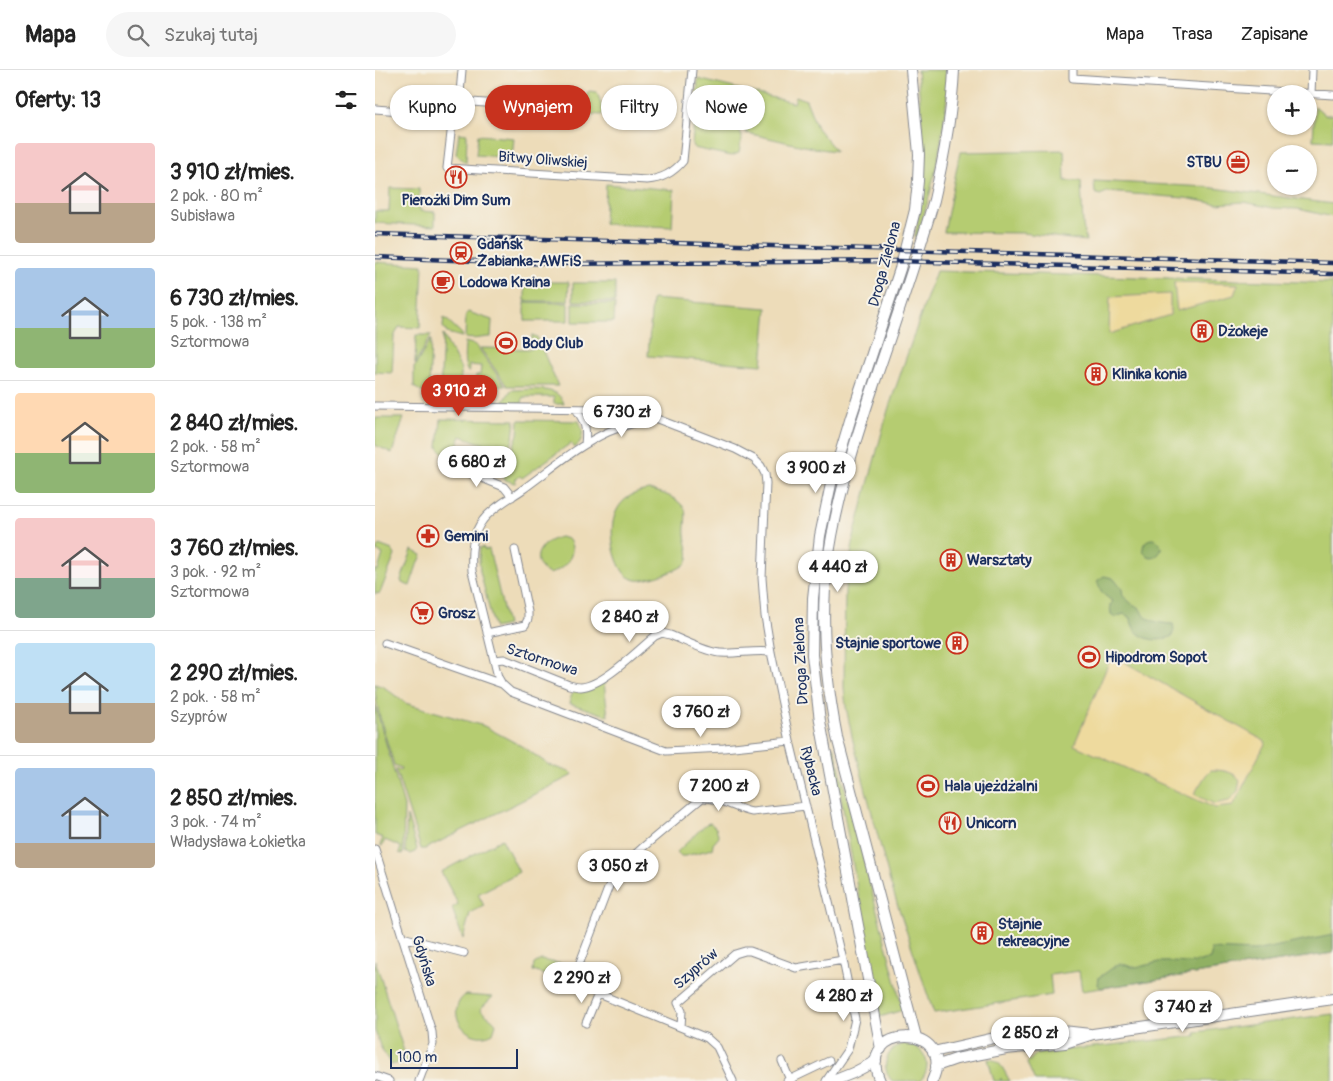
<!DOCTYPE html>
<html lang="pl">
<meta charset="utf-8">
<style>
:root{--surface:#fff;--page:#f6f6f6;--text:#222;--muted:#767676;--line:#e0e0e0;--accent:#c8321e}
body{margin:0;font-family:Pangolin,sans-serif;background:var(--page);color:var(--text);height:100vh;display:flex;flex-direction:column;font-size:19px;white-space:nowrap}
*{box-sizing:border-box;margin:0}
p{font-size:16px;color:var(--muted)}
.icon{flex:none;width:28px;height:28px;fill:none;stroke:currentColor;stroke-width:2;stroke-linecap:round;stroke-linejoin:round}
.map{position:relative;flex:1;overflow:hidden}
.panel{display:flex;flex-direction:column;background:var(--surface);width:375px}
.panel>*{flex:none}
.hud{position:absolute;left:15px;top:15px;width:475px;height:45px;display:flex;gap:10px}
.fabs{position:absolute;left:892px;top:15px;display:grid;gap:10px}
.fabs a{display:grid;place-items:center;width:50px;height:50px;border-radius:50%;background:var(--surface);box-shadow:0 1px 4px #0004;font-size:25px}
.scale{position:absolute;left:15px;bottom:12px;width:128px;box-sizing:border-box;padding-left:5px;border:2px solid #1b2f5e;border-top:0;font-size:14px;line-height:18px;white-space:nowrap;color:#1b2f5e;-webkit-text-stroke:4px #f7f3e8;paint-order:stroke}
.price{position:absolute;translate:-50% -42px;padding:0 11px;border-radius:18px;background:#fff;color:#222;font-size:16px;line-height:32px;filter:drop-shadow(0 1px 2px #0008)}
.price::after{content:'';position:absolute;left:50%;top:30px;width:15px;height:11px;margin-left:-8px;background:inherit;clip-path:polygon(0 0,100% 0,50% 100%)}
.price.active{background:var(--accent);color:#fff}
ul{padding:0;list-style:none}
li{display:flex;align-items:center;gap:15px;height:125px;padding:0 15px}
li+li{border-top:1px solid var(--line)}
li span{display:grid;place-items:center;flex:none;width:140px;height:100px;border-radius:5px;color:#555}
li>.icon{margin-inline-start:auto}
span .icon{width:60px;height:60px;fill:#fffc;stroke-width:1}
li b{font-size:21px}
h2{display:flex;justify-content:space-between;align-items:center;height:60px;padding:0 15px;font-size:21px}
.chip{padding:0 18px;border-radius:22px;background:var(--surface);box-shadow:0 1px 4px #0004;font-size:18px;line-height:45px}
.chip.active{background:var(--accent);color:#fff}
header{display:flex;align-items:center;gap:30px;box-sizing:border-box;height:70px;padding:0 25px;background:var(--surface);border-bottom:1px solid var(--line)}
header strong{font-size:24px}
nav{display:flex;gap:28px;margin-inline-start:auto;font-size:18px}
.search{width:350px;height:45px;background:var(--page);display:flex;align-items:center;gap:12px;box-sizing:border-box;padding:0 18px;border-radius:28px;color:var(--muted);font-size:19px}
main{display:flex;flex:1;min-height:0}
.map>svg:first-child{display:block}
</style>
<header>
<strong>Mapa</strong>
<div class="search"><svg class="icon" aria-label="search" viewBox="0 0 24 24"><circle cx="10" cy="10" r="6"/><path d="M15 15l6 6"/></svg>Szukaj tutaj</div>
<nav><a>Mapa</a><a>Trasa</a><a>Zapisane</a></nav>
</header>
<main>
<section class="panel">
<h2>Oferty: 13<svg class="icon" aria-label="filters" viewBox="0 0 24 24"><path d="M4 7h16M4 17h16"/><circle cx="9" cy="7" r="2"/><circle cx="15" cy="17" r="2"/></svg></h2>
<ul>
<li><span style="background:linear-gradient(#f6c9c9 60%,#b9a48a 0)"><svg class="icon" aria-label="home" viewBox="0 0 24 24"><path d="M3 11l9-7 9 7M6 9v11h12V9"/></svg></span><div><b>3 910 zł/mies.</b><p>2 pok. · 80 m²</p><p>Subisława</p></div></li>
<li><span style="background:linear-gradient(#a9c7e8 60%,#8fb573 0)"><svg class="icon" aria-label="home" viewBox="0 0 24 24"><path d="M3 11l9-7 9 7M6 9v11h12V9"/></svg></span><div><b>6 730 zł/mies.</b><p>5 pok. · 138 m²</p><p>Sztormowa</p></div></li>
<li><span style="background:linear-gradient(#ffd9b3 60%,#8fb573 0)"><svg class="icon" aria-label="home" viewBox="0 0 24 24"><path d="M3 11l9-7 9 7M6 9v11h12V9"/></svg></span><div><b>2 840 zł/mies.</b><p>2 pok. · 58 m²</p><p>Sztormowa</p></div></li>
<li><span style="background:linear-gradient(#f6c9c9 60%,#7fa58c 0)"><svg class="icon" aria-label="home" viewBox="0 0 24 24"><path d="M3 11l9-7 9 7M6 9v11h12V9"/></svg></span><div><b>3 760 zł/mies.</b><p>3 pok. · 92 m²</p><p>Sztormowa</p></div></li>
<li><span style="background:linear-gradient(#bfe0f5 60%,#b9a48a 0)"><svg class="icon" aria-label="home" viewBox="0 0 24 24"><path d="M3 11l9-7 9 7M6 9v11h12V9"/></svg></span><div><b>2 290 zł/mies.</b><p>2 pok. · 58 m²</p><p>Szyprów</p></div></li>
<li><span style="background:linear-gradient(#a9c7e8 75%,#b9a48a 0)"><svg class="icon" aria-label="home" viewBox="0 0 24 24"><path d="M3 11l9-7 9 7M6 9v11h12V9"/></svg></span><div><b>2 850 zł/mies.</b><p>3 pok. · 74 m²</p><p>Władysława Łokietka</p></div></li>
</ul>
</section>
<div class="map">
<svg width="958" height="1011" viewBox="0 0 958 1011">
<rect width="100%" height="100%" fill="#f7f3e8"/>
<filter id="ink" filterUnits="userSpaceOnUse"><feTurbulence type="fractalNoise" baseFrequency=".02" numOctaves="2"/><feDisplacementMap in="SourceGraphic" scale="10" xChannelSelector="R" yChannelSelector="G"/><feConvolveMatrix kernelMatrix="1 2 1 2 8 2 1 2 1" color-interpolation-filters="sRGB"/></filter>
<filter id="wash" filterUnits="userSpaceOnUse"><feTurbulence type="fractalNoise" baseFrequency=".0096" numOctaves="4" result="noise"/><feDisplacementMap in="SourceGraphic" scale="20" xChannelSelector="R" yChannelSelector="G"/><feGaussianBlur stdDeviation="1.12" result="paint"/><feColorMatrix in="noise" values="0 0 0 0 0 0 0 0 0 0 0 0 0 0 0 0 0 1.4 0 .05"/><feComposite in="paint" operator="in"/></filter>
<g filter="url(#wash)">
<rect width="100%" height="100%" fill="#eddcb9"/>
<path fill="#b5cc71" stroke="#687e68" d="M542,0H574C571,57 560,113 542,167L540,166C552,106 548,61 542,0Z
M323,9L419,33L421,26L431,30L442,58L461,81C430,78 401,69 371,63V57L366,56L365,61L367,67L364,83L356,86L319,78L317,75Z
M214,21L222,22L229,43L226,45L212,44C212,36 211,30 212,23Z
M940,36L950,45H958V71L938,70Z
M84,63L92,64L91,93L81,84Z
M103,65L139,68L137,88L101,85Z
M689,80L690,111H706L708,155L711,171L648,163L569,162L585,82Z
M719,111L831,117L958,134V147L923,139L898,138L869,132L842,134L810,128L732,122L725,125L720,123Z
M231,114L299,120L297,157L229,154Z
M15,118L44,119L45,141L60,142V156L0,153V141H14Z
M0,192L48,195L45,258L24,257L19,267L17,303L0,302Z
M561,201L958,213V883L707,921L704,901L675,905L677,925L559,943L557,938L515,812L478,671L471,637L469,617L470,519L480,462L513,340Z
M150,212H194L193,231H150Z
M198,213H240V232L198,231Z
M277,229L392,238L387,295L273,286Z
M150,232L193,233V251H150Z
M198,233L240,234L239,252H198Z
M93,242L117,250L116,267C106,267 101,270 90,268L91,244Z
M69,247L87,264V267L72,263L68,257Z
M41,265H56L40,294Z
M68,265L86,299L85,325L65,324Z
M157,265L162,267L183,316H132L105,278L157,279Z
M56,269L54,321L47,322L39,317V298Z
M90,272L101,275L130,316H120L101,309V305H105L106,296L94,295V303C87,295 90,282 90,272Z
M136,320C152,320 184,314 189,334H179V327H148L147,334L129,331Z
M0,348H29L17,383L0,375Z
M66,349L140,350L138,369L133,383L86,366L81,379L90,383L85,392C77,388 67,385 63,377Z
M144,350L204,351C210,362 208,370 200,378L196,373L147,408L145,406L140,410L141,412L140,413L130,410L128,406L143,364Z
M274,420C287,422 303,428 310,439C312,448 309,457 310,465C311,474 316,483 312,492C307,500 276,509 267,510C262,511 256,509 252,506C245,500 241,488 239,479C233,450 241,424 274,420Z
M185,467L193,469C205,483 188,501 174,504C152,491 165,472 185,467Z
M4,475L17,480L20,485L5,523L0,524V500H3L8,484L1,481Z
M108,477L110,480L114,479L132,555L119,558L105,501L104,489L105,478Z
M37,480L47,485L44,492H43L35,516L27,513L26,510Z
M229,612L233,646L194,633L198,621L212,620Z
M0,614L9,617L30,633L109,656L150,678L174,695L197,703L198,705L50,779H46L20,698L25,700L26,698L19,695C12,670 0,639 0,614Z
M0,635L29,736L28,784L24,783L26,777L10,770L7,776L5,775L8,768L0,765Z
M459,676L528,940L505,947L457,677Z
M32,746L42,779L40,782L34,784L30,782Z
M335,753L341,758L344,767L338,774L337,779L310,786H306L302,782L331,754Z
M127,769L144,802L103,824L109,836L95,843L88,869L77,838L83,834L66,802Z
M0,890L32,991L16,995L5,976L0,961Z
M166,890L193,895L186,906L182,909L158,901L159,894Z
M90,925L118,927L105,939C110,946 117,947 121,954L118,963C93,977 68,942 90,925Z
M958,944V1011H660L652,993L662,983L821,966V962Z
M527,974C549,974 560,995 545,1011H517C505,997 511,980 527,974Z
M613,989C626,989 629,1002 635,1011H626V1008L625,1011H619Z"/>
<path fill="#90b063" stroke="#567060" d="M768 478a9 9 0 1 1 18 0a9 9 0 1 1-18 0Z
M729,506L738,508L747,519L748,526L757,534L764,537C771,552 783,553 798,554L799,560L797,566C781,575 757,568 756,548L749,544L740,547L736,544L735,535L738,532L727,523L722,511Z
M958,865V883L726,918L723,915L724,907C730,904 739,896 744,894C748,893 754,897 759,897C769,897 777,893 785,892C805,891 815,896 835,889L837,881L835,879L879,881Z"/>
<path fill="#eeda9e" stroke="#84847e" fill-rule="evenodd" d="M799,212L863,214L859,225L802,241Z
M795,224V245L734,264L735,227Z
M737,585L891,672L858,736L840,738L699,675ZM836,700C847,700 858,701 865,710L863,721L854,731L839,734L819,724L831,705Z"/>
</g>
<g filter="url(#ink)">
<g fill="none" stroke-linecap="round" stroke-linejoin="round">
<g stroke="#84868c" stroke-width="9">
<path id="street" d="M87,0L85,23L78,45L72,98L272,110C286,109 299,102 308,91L317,0
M698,0V8L958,25
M936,24L937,0
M83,31L209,40
M0,39L78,45
M0,336L227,339L260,343L277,347L360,379L379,389L386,396L390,404L391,413L387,508L390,546L396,582L415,671L468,890L480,949L473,979L451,1011
M201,339C210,352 212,358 210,374
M276,348C262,352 247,356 233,362C202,376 175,400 147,420C134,429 117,438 108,450C96,465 96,484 97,501L123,607L127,614L136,622L291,681L349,678L415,671
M77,396L129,417L137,427
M112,563L150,555L153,549V542L140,480
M10,573L127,614
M119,590L129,589L194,615C198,616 202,617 206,617C228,616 263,580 280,566L287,563L295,565C308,570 333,583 346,583C363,584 379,580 396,582
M0,779L57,962L58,974L44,1011
M27,867L89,883
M211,953L223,924
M306,957L307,941L303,933L360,884L370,881H375L421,898L468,890
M407,991L415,1010
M0,1006L14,1011
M358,1011L342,977L332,968L197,913L239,803L267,778L327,728C345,727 360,739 377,742L431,736
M412,1011L454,991"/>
</g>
<g stroke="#84868c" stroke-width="12">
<path id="secondary" d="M541,967L462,667C451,611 445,554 452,498C460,435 479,374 499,314C520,253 541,192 559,130C569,87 577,44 579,0
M506,979L445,651L437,585L438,528L445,466L456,414L476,347L525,199L540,140L543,111L544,84L536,0
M558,982L628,966L688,961L715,964
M561,996L581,989L631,979L690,973L718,964L958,929
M458,1011L478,1003L501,991
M505,1011C478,953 584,952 557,1011"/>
</g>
<use href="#street" stroke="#fff" stroke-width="7"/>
<use href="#secondary" stroke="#fff" stroke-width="10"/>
<g stroke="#1b2f5e" stroke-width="4.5">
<path id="rail" d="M0,164L958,193
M0,187L179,194L522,191L958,204"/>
</g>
<use href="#rail" stroke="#f7f3e8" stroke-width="2.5" stroke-dasharray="8" stroke-linecap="butt"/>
</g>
</g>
<defs>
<g id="office-ring" transform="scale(1.125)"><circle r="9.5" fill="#f7f3e8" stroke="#c8321e" stroke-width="1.5"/><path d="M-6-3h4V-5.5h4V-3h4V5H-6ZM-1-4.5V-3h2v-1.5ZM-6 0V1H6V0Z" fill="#c8321e"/></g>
<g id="restaurant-ring" transform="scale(1.125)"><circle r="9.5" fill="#f7f3e8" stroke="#c8321e" stroke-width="1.5"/><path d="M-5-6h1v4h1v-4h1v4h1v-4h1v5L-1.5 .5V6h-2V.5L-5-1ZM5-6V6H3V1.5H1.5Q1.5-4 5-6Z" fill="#c8321e"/></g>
<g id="station-ring" transform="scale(1.125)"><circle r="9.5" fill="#f7f3e8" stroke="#c8321e" stroke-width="1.5"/><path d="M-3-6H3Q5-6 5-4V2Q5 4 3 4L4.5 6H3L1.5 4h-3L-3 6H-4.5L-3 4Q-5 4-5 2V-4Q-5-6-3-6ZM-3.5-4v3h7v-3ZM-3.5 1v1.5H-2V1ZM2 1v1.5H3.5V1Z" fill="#c8321e"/></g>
<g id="cafe-ring" transform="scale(1.125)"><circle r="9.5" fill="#f7f3e8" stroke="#c8321e" stroke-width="1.5"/><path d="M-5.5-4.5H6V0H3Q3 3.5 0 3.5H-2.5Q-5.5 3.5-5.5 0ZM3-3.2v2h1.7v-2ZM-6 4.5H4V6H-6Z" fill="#c8321e"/></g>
<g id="building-ring" transform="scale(1.125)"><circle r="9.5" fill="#f7f3e8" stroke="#c8321e" stroke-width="1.5"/><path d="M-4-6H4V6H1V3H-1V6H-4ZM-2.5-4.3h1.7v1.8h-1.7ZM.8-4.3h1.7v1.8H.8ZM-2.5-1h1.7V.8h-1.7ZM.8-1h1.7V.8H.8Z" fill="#c8321e"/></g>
<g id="stadium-ring" transform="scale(1.125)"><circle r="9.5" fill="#f7f3e8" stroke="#c8321e" stroke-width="1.5"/><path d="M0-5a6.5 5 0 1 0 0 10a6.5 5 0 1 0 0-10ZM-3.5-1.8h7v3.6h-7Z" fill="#c8321e"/></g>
<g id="pharmacy-ring" transform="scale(1.125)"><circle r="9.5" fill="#f7f3e8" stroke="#c8321e" stroke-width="1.5"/><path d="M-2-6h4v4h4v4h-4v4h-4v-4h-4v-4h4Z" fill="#c8321e"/></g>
<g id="supermarket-ring" transform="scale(1.125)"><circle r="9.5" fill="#f7f3e8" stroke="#c8321e" stroke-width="1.5"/><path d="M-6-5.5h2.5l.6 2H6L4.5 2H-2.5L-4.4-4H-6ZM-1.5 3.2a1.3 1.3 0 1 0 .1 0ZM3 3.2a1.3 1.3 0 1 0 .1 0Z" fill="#c8321e"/></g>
</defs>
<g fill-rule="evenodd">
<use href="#office-ring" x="863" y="92"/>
<use href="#restaurant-ring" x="81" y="107"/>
<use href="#station-ring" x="86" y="183"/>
<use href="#cafe-ring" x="68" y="212"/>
<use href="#building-ring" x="827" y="261"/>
<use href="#stadium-ring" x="131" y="273"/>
<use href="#building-ring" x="721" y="304"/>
<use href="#pharmacy-ring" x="53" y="466"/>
<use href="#building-ring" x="576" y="490"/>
<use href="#supermarket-ring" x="47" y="543"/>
<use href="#building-ring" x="582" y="573"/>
<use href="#stadium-ring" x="714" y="587"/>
<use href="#stadium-ring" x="553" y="716"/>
<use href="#restaurant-ring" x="575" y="753"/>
<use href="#building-ring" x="607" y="863"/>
</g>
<g text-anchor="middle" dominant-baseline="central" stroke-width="4" stroke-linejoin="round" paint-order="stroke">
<g font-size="15" fill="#1b2f5e" stroke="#f7f3e8">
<text transform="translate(168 90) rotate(4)">Bitwy Oliwskiej</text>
<text transform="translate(510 194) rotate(-75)">Droga Zielona</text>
<text transform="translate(167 590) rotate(18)">Sztormowa</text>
<text transform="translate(426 591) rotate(-93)">Droga Zielona</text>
<text transform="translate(436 701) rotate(76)">Rybacka</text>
<text transform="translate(49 891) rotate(73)">Gdyńska</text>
<text transform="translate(321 899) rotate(-41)">Szyprów</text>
</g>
<g font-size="15" font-weight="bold" fill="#1b2f5e" stroke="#f7f3e8" text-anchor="start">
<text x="847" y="92" text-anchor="end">STBU</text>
<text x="81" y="130" text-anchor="middle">Pierożki Dim Sum</text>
<text x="102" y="174">Gdańsk<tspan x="102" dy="17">Żabianka-AWFiS</tspan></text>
<text x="84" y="212">Lodowa Kraina</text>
<text x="843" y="261">Dżokeje</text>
<text x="147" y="273">Body Club</text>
<text x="737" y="304">Klinika konia</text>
<text x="69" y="466">Gemini</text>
<text x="592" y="490">Warsztaty</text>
<text x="63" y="543">Grosz</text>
<text x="566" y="573" text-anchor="end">Stajnie sportowe</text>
<text x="730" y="587">Hipodrom Sopot</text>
<text x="569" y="716">Hala ujeżdżalni</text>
<text x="591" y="753">Unicorn</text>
<text x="623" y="854">Stajnie<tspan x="623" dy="17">rekreacyjne</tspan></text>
</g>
</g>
</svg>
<div class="fabs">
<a>+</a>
<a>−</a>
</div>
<div class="scale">100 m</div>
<b class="price active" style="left:84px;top:347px">3 910 zł</b>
<b class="price" style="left:247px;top:368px">6 730 zł</b>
<b class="price" style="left:102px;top:418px">6 680 zł</b>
<b class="price" style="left:441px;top:424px">3 900 zł</b>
<b class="price" style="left:463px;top:523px">4 440 zł</b>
<b class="price" style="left:255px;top:573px">2 840 zł</b>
<b class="price" style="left:326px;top:668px">3 760 zł</b>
<b class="price" style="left:344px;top:742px">7 200 zł</b>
<b class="price" style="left:243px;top:822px">3 050 zł</b>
<b class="price" style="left:207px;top:934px">2 290 zł</b>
<b class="price" style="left:469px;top:952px">4 280 zł</b>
<b class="price" style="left:808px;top:963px">3 740 zł</b>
<b class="price" style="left:655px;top:989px">2 850 zł</b>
<div class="hud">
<a class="chip">Kupno</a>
<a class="chip active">Wynajem</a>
<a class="chip">Filtry</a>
<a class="chip">Nowe</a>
</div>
</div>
</main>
